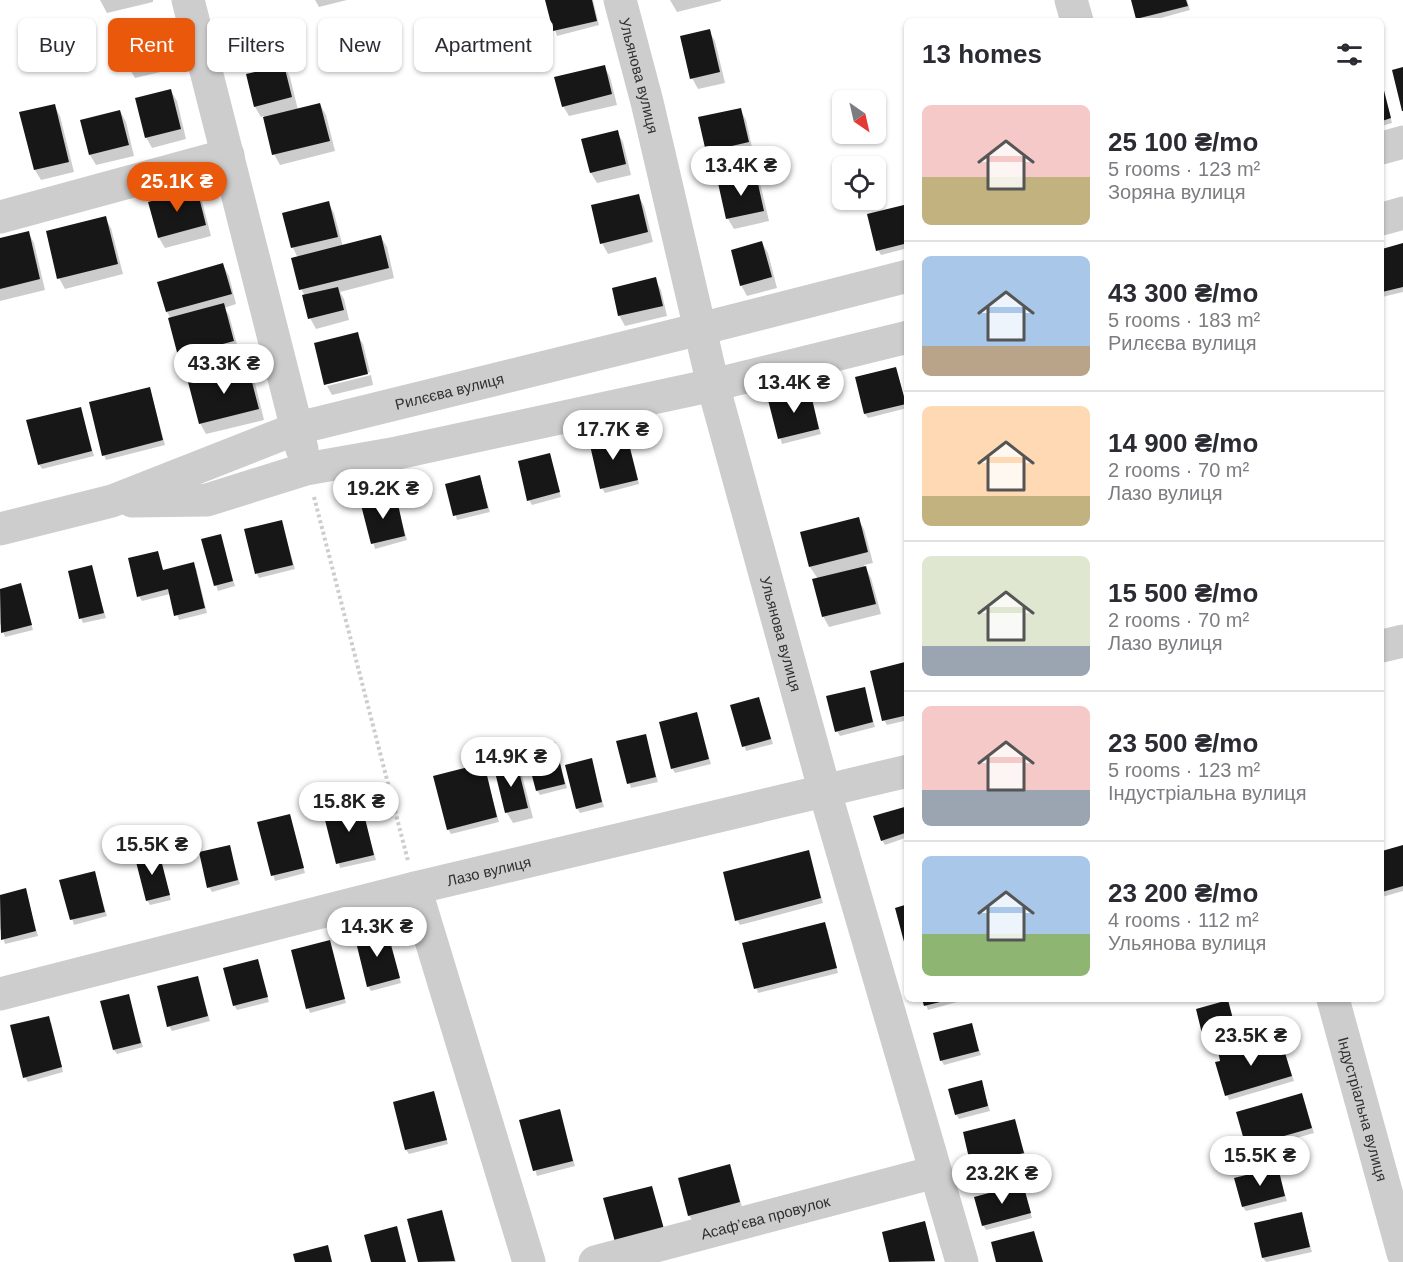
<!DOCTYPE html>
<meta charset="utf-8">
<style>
:root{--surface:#fff;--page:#f2f2f3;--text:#2b2b33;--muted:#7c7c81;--line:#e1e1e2;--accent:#ea580c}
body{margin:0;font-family:Arial,sans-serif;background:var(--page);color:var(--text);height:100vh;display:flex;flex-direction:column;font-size:22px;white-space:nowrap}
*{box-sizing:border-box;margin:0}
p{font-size:20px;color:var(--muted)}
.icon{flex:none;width:33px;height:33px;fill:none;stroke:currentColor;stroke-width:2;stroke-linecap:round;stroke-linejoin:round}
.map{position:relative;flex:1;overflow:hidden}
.side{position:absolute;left:904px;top:18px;width:480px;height:984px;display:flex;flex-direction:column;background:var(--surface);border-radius:9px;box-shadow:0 2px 4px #0004}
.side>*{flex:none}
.guide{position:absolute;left:18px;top:18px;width:570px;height:54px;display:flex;gap:12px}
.needle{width:39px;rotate:146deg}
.fabs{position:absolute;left:832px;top:90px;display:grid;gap:12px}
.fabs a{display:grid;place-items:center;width:54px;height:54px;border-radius:9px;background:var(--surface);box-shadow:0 2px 4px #0004;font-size:30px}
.price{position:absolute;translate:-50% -51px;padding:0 14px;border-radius:21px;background:#fff;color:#222;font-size:20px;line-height:39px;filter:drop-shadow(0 2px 3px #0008)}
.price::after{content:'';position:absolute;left:50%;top:36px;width:18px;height:14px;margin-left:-9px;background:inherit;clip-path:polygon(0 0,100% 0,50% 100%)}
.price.selected{background:var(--accent);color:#fff}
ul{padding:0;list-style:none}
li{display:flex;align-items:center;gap:18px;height:150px;padding:0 18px}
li+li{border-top:2px solid var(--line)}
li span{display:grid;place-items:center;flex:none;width:168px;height:120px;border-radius:9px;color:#555}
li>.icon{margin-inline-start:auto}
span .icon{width:72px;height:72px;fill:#fffc;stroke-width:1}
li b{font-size:26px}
h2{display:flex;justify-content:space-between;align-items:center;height:72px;padding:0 18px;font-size:26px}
.tag{padding:0 21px;border-radius:9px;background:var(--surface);box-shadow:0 2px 4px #0004;font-size:21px;line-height:54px}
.tag.selected{background:var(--accent);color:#fff}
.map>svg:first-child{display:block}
</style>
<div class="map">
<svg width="1403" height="1262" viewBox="0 0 1403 1262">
<rect width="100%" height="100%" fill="#fff"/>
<path fill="#0003" d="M100,0H153V2L107,13Z
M315,0H347L319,7Z
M547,0H593L599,25L557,36Z
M670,0H721V1L677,12Z
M1133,0H1187L1190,10L1150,21H1139Z
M154,23L160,33L169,70L135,78L129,68Z
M709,31L715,41L725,83L698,89L692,78Z
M284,66L290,77L298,110L320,104L326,115L335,151L280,165L274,154L264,116L261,117L255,107Z
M604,66L610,77L617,105L569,116L563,106Z
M1382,82L1392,123L1382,126Z
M171,91L177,101L186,139L152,148L146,137Z
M54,105L60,116L74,172L41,180L35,170L21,114Z
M740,109L746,120L753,152L713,161L707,151Z
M120,111L126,122L134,156L96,165L90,155Z
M617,132L623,142L631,175L597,183L591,173L583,140Z
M755,176L761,187L769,221L734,229L728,219L720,184Z
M196,190L202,201L211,236L165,248L159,238L150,203Z
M638,195L644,206L653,242L608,254L602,243Z
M328,203L334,213L343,247L381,237L387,247L394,278L340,292L344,299L349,320L316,329L310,318L305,296L301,289L298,258L293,248L284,214Z
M908,205V248L881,255L878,250Z
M105,218L111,228L123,274L65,289L59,278Z
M28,232L34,243L45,290L0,301V239Z
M762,243L768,253L777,288L747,296L741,285Z
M1402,245L1403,292L1382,297V250Z
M223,265L229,276L236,304L224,308L229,315L239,352L185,366L179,356L170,319H171L167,312Z
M655,279L661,290L667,316L625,326L619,315Z
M357,334L363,344L370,372L326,383V386L315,344Z
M896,368L907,408L868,418L865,414Z
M248,369L254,379L264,420L206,434L200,423Z
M371,375L373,385L332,395L327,386Z
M150,389L165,445L106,460L104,455Z
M809,391L821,434L782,444L770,401Z
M80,408L94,456L42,469L39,464Z
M626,434L639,484L605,493L602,488Z
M549,455L561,497L532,505L529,500Z
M480,477L490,512L457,520L447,485Z
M395,497L407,540L375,549L363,506Z
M858,519L864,529L873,563L864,565L871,578L881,614L829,627L823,616L818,579L810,567Z
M281,521L295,569L259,578L257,574Z
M220,536L235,586L218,591L203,540Z
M157,552L163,571L196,568L207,613L179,620L170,594L142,601L139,596Z
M91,567L106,618L83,623L81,618Z
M20,585L33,630L5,637L0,623V590Z
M908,673V720L887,725L884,720Z
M864,689L875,727L840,736L837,731Z
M759,699L773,744L746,751L732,706Z
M697,714L711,764L675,773L672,768Z
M645,735L658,782L631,788L618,742Z
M554,744L567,788L540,795L537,790Z
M591,760L604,807L580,813L577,808Z
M516,764L522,775L533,818L513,823L507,813L496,769Z
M483,765L499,822L451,834L448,829Z
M360,804L376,860L340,868L325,813Z
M908,807V837L885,845L882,840Z
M290,816L305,873L275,881L259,823Z
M229,846L240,884L212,892L209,887Z
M1403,847V891L1382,897V852Z
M808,852L823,903L740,925L737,920Z
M158,854L171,900L150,905L147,900Z
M94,873L107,916L74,925L61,881Z
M25,890L38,936L5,944L0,928V897Z
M827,928L838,973L758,993L744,944Z
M387,932L401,983L371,991L368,986Z
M329,942L346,1003L310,1013L308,1008Z
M257,961L269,1002L237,1010L234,1005Z
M197,977L210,1021L172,1031L169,1026Z
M128,996L143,1047L117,1054L114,1050Z
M924,999H968L928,1010Z
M1227,1002L1239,1043L1210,1050L1207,1045Z
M51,1022L63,1072L28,1082L25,1077Z
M971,1025L981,1055L944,1065L941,1060Z
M1282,1045L1294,1081L1229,1100L1227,1095L1259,1052Z
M981,1082L990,1111L959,1119L956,1114Z
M434,1093L448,1144L409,1154L406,1150Z
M1302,1095L1314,1133L1250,1151L1238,1113Z
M559,1111L575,1166L537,1176L521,1121Z
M1014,1120L1026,1158L976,1171L973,1166Z
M730,1166L742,1207L692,1220L689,1215Z
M1277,1169L1287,1201L1246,1211L1243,1207Z
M1023,1186L1032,1218L986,1230L983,1225Z
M442,1212L456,1262H420L409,1220Z
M1301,1214L1312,1252L1266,1262L1263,1258Z
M924,1223L935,1262H891L884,1233Z"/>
<path fill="#171717" d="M545,0H592L597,21L553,31Z
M1131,0H1186L1188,6L1136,19Z
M155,21L164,59L127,69L118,30Z
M710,29L720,72L690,79L680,36Z
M284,65L292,97L254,107L246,74Z
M605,65L612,94L562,107L554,77Z
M1403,67V111H1402L1392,70Z
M1382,83L1391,118L1382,121Z
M171,89L181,129L145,138L135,98Z
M320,103L330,141L272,155L263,117Z
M55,104L69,162L34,170L19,112Z
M741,108L749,142L706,152L698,117Z
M120,110L129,145L89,155L80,120Z
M618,130L626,164L590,173L581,139Z
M756,175L764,211L726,219L718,183Z
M197,189L206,225L158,238L148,202Z
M639,194L648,232L600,244L591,205Z
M329,201L338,237L291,248L282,213Z
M908,204V243L876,251L867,214Z
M106,216L118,264L57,279L46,231Z
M29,231L40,279L0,289V238Z
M381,235L389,268L299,290L291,258Z
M762,241L772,277L740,286L731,250Z
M1403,243V287L1382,292V249Z
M223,263L232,294L166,312L157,282Z
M656,277L663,306L618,316L612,288Z
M338,287L344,310L308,319L302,295Z
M224,303L234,341L178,356L168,318Z
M358,332L368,374L324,385L314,343Z
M248,367L259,409L199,424L188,382Z
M896,367L906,404L864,414L855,377Z
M150,387L163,440L102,456L89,402Z
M810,390L819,429L778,439L768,400Z
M81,407L92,451L38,465L26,420Z
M626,432L638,480L600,489L589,441Z
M550,453L560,492L527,501L518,461Z
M480,475L488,508L453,516L445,484Z
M396,495L405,536L371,544L361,505Z
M859,517L868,552L809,567L800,532Z
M282,520L293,565L255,574L244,529Z
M221,534L233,581L214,586L201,539Z
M158,551L163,570L194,562L205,608L174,616L168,589L137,597L128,558Z
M92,565L104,613L79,619L68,571Z
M866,566L876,604L822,617L812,579Z
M21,583L32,625L1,633L0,589Z
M905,662L908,674V715L882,721L870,671Z
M865,687L873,722L835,732L826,696Z
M759,697L771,739L742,747L730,705Z
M697,712L709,759L671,769L659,722Z
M646,734L656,777L627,784L616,741Z
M555,742L565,784L536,791L525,749Z
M592,758L602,802L576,809L565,765Z
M484,763L497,817L447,830L433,776Z
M517,763L528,808L505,813L494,768Z
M361,802L374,855L336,864L323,812Z
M908,806V832L881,841L873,816Z
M290,814L304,868L271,876L257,822Z
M230,845L238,880L207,888L199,852Z
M1403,845V886L1382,892V851Z
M809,850L821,898L735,921L723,872Z
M159,852L170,895L146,901L135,858Z
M95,871L105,912L70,920L59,880Z
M26,888L36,931L1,940L0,895Z
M908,904V953H907L895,908Z
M825,922L837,968L754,989L742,943Z
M387,930L400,978L367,987L355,938Z
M330,940L345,999L306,1009L291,950Z
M258,959L268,997L233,1006L223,968Z
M198,976L208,1016L167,1027L157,986Z
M129,994L141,1043L113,1050L100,1001Z
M922,999H948V1000L924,1006Z
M1228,1000L1238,1038L1205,1046L1196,1009Z
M49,1016L62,1067L23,1078L10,1025Z
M972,1023L979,1051L940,1061L933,1033Z
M1256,1040L1259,1050L1282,1043L1292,1076L1225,1096L1215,1062L1220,1061L1218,1051Z
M982,1080L988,1106L955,1115L948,1089Z
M434,1091L447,1140L405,1150L393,1102Z
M1302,1093L1312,1128L1246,1147L1236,1112Z
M560,1109L573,1161L533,1171L519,1120Z
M1015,1119L1024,1153L971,1167L963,1132Z
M730,1164L740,1202L688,1216L678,1178Z
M1278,1167L1285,1196L1242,1207L1234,1178Z
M1023,1184L1031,1213L982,1226L974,1197Z
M652,1186L664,1229L615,1242L603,1198Z
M442,1210L455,1261L418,1262L407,1219Z
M1302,1212L1310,1247L1262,1258L1254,1223Z
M925,1221L935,1261L889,1262L882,1232Z
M397,1226L406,1262H371L364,1235Z
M1034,1231L1043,1262H996L991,1242Z
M328,1245L332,1262H295L293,1254Z"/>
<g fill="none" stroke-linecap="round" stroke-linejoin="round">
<path stroke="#cdcdcd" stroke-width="4" stroke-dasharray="3 3" stroke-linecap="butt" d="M314,497L408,861"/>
<g stroke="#cdcdcd" stroke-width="33">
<path d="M188,0L302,449"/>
<path id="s1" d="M620,0L647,102L713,385L825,792L962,1262"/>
<path d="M1071,0L1077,21"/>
<path d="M1382,148L1403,142"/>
<path d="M0,217L228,155"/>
<path d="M1382,219L1403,213"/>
<path d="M132,501L207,500L306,469L397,453L713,385L908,337"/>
<path id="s2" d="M0,529L112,501L298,428L700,329L908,276"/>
<path d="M1382,646L1403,641"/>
<path d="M415,888L529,1262"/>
<path id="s3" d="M0,994L415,888L908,771"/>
<path id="s4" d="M1333,999L1403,1253"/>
<path id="s5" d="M595,1262L935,1172"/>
</g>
</g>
<g text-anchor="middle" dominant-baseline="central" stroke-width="6" stroke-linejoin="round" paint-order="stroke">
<g font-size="15" fill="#303030" stroke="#fff">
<text stroke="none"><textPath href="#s1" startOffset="78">Ульянова вулиця</textPath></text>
<text stroke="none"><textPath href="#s2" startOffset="471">Рилєєва вулиця</textPath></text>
<text stroke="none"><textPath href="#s1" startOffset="654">Ульянова вулиця</textPath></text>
<text stroke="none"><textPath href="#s3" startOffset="504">Лазо вулиця</textPath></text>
<text stroke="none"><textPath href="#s4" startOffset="114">Індустріальна вулиця</textPath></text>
<text stroke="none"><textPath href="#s5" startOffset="176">Асаф’єва провулок</textPath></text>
</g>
</g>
</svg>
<div class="fabs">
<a><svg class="needle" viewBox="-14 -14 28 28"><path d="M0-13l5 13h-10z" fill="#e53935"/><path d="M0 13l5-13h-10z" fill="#7c7c81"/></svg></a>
<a><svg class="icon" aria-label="locate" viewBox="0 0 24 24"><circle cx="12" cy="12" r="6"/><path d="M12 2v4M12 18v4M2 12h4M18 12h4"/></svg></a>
</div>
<b class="price" style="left:741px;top:197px">13.4K ₴</b>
<b class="price selected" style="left:177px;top:213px">25.1K ₴</b>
<b class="price" style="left:224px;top:395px">43.3K ₴</b>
<b class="price" style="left:794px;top:414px">13.4K ₴</b>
<b class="price" style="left:613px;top:461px">17.7K ₴</b>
<b class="price" style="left:383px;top:520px">19.2K ₴</b>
<b class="price" style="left:511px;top:788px">14.9K ₴</b>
<b class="price" style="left:349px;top:833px">15.8K ₴</b>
<b class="price" style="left:152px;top:876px">15.5K ₴</b>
<b class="price" style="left:377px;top:958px">14.3K ₴</b>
<b class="price" style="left:1251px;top:1067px">23.5K ₴</b>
<b class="price" style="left:1260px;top:1187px">15.5K ₴</b>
<b class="price" style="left:1002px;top:1205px">23.2K ₴</b>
<div class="guide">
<a class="tag">Buy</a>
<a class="tag selected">Rent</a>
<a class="tag">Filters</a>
<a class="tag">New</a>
<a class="tag">Apartment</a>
</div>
<section class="side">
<h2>13 homes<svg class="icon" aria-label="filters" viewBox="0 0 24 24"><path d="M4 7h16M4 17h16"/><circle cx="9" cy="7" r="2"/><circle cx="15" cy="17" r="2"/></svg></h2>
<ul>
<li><span style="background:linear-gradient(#f6c9c9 60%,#c2b280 0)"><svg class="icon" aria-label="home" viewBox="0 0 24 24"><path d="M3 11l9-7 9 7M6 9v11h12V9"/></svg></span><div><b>25 100 ₴/mo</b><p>5 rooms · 123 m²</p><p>Зоряна вулиця</p></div></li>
<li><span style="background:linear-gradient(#a9c7e8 75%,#b9a48a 0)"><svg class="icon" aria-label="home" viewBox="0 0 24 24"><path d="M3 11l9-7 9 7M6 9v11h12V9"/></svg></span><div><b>43 300 ₴/mo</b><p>5 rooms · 183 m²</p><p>Рилєєва вулиця</p></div></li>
<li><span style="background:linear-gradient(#ffd9b3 75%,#c2b280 0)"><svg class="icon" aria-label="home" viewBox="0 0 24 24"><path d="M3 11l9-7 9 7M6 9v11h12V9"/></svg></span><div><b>14 900 ₴/mo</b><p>2 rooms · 70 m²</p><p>Лазо вулиця</p></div></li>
<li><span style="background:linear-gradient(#dfe7d0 75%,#9aa5b1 0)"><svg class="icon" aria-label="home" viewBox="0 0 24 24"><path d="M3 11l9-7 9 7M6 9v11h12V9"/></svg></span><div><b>15 500 ₴/mo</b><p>2 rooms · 70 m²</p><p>Лазо вулиця</p></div></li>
<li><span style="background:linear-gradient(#f6c9c9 70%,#9aa5b1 0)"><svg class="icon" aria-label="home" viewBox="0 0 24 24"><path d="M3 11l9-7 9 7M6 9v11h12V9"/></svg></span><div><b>23 500 ₴/mo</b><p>5 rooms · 123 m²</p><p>Індустріальна вулиця</p></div></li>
<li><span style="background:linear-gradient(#a9c7e8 65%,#8fb573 0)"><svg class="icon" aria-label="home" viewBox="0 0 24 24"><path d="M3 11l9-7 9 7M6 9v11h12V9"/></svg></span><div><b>23 200 ₴/mo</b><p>4 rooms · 112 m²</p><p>Ульянова вулиця</p></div></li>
</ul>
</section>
</div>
